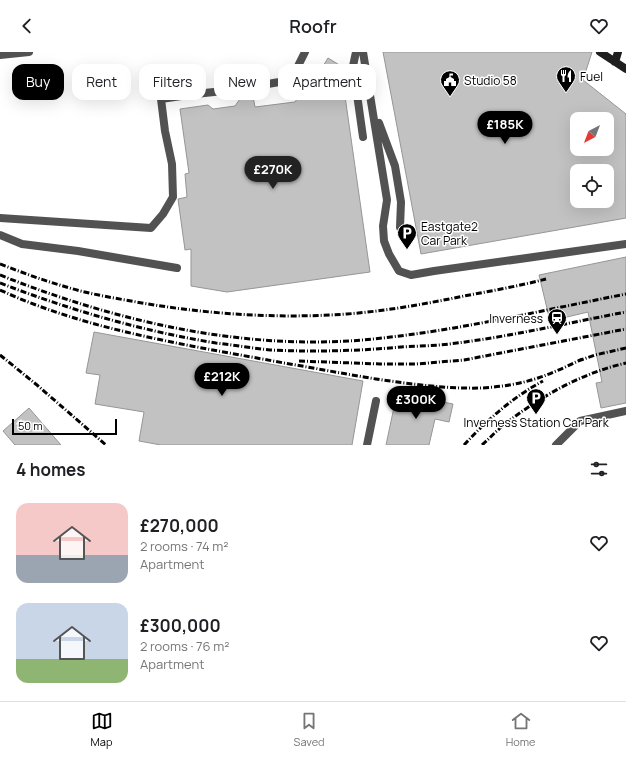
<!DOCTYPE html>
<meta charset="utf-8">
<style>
:root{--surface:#fff;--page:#f6f6f6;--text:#202124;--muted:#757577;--line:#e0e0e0;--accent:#000}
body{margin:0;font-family:Manrope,sans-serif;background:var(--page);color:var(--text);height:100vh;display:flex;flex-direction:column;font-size:15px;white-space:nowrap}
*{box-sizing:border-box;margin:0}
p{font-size:13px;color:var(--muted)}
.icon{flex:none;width:22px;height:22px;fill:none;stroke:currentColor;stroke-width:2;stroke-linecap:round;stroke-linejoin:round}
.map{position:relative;height:393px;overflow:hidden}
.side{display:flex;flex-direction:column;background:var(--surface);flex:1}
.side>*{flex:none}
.top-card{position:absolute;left:12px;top:12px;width:400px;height:36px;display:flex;gap:8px}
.needle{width:26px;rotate:222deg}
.fabs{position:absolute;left:570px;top:60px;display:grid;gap:8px}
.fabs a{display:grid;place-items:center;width:44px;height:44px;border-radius:8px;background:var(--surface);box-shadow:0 4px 16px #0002;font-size:20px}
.scale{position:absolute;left:12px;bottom:10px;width:105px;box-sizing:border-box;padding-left:4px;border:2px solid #000;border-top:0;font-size:11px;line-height:14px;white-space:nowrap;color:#000;-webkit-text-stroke:3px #fff;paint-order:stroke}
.price{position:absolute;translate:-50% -34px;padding:0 9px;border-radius:14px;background:var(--accent);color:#fff;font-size:13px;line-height:26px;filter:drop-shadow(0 1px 2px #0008)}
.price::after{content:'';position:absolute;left:50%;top:24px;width:12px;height:9px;margin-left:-6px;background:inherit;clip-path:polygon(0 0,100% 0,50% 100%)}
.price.on{background:#222;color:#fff}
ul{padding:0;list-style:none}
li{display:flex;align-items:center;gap:12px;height:100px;padding:0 16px}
li span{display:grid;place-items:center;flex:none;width:112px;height:80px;border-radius:12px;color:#555}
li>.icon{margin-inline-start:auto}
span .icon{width:48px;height:48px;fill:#fffc;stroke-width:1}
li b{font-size:17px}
h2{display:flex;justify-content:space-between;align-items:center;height:48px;padding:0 16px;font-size:17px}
.tag{padding:0 14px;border-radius:12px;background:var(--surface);box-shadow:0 4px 16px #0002;font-size:14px;line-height:36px}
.tag.on{background:var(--accent);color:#fff}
header{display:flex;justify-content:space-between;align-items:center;height:52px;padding:0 16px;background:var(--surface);font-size:18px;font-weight:600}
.tabs{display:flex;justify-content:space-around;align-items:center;height:56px;border-top:1px solid var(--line);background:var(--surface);font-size:11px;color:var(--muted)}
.tabs a{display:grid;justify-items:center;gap:2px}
.tabs .on{color:var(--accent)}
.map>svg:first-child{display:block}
</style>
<header><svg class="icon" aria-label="back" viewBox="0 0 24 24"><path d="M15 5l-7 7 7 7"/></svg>Roofr<svg class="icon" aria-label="heart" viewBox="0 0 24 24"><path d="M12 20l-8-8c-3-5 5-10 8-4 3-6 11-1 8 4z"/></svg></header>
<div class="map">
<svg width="626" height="393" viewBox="0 0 626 393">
<rect width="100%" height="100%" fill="#fff"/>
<path fill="#c2c2c2" stroke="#969696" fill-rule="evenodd" d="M383,0H592L583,28L626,62V166L421,202ZM577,67H607V97H577ZM577,119H607V149H577Z
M328,6L341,14L334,25L342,29L344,37L370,220L227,240L191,234V197L185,198L178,147L187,145L185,122L189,121L180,57L208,53L213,57L235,54L240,47L253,44L255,55L295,50L304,36L299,33L310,13L320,19Z
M626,205V351L601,356L596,331L602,330L588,260L550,269L539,223Z
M94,280L363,329L352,393H161L139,389L144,360L95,352L100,323L86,321Z
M397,341L453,352L449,370L435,367L429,393H386Z
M29,356L61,393H15L3,379Z"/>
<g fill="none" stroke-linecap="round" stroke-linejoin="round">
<path stroke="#525252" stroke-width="8" d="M356,0L353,14L363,85
M363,0L387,148L383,174L384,189L389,202L399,219L411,223L434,219L626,192
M0,3L29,0
M379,71L395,114L401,150L400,175
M0,166L151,176L163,162L173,145L172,112L165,79L161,47L195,42L233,38L291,28L305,0
M0,183L22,192L78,199L177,216
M367,393L376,349
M556,393L580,369L626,359"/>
<path stroke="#1f1f1f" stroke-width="8" d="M600,0L626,17
M615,10L618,0"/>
<path stroke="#000" stroke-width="3" stroke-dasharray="6 2 1 2" stroke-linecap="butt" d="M0,212C21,220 42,228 63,234C85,241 108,245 131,249C202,262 275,267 347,262C386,259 425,252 464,244C491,239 519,234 546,227
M0,223C115,269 239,298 363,288C452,280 539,259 626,242
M0,231C70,258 142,279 216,291C234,293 252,296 270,298C314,300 358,299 401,295C417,294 433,294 449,292C509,285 567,271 626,260
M0,238C89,279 188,293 284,311C314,316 345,322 376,327C411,332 446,337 481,336C500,335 520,332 538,326C553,321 568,314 582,307
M0,303L37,333L106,393
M299,309L380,312H416L464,308L626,277
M578,309L595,303L626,296
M464,393C487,368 513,345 543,329
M482,393C490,386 497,378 505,372C541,344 582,321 626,311"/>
</g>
<defs>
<g id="restaurant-pin" transform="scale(1)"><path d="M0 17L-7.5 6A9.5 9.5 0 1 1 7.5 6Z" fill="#000" stroke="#fff"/><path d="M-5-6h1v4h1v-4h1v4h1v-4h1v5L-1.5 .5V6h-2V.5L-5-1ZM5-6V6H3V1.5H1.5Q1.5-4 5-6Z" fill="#fff"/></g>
<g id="civic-pin" transform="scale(1)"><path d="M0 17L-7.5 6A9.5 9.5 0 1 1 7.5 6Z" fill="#000" stroke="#fff"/><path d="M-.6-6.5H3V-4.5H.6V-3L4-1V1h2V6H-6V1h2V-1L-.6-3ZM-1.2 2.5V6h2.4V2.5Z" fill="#fff"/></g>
<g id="parking-pin" transform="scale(1)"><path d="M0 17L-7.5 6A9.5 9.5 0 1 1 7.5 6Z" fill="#000" stroke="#fff"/><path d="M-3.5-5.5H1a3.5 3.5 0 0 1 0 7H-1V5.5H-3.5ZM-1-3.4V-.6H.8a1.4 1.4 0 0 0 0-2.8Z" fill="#fff"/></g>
<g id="station-pin" transform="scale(1)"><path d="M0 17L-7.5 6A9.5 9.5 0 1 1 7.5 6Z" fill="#000" stroke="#fff"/><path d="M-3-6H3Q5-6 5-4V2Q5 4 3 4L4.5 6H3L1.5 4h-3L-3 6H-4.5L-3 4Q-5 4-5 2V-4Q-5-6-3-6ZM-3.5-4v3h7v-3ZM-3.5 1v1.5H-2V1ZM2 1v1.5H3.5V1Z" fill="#fff"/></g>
</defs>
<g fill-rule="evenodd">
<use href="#restaurant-pin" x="566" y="24"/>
<use href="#civic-pin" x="450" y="28"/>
<use href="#parking-pin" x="407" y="181"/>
<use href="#station-pin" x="557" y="266"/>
<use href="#parking-pin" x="536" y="346"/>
</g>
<g text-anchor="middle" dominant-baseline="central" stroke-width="3" stroke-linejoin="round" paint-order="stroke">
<g font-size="12" fill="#000" stroke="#fff" text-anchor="start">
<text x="580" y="24">Fuel</text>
<text x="464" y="28">Studio 58</text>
<text x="421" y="174">Eastgate2<tspan x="421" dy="14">Car Park</tspan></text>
<text x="543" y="266" text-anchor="end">Inverness</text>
<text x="536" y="370" text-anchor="middle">Inverness Station Car Park</text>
</g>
</g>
</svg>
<div class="fabs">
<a><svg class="needle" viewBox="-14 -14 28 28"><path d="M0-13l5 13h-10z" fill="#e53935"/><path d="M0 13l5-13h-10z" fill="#757577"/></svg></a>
<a><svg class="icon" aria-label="locate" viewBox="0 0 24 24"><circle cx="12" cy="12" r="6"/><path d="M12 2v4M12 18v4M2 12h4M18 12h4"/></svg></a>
</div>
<div class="scale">50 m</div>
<b class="price" style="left:505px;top:93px">£185K</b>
<b class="price on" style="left:273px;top:138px">£270K</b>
<b class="price" style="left:222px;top:345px">£212K</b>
<b class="price" style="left:416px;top:368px">£300K</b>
<div class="top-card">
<a class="tag on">Buy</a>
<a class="tag">Rent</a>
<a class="tag">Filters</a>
<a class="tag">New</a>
<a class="tag">Apartment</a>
</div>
</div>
<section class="side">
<h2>4 homes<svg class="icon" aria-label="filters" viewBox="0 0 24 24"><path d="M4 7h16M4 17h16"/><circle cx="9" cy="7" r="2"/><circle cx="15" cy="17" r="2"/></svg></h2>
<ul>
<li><span style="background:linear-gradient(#f6c9c9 65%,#9aa5b1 0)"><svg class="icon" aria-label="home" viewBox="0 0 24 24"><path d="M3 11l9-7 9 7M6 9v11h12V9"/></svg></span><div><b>£270,000</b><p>2 rooms · 74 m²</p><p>Apartment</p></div><svg class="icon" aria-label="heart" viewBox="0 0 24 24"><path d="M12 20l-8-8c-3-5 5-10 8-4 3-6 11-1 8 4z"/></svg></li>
<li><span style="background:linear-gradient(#c9d6e8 70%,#8fb573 0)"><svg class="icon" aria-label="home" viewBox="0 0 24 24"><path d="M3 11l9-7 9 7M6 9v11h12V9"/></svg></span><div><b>£300,000</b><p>2 rooms · 76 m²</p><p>Apartment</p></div><svg class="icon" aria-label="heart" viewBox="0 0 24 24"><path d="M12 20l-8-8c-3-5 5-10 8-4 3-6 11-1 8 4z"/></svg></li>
</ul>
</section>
<nav class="tabs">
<a class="on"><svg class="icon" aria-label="map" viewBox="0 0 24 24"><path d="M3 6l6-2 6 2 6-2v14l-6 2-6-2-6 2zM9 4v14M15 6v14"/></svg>Map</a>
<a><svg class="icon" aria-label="saved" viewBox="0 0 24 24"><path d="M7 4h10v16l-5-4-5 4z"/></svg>Saved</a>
<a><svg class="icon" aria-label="home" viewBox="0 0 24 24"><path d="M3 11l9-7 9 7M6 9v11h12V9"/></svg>Home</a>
</nav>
